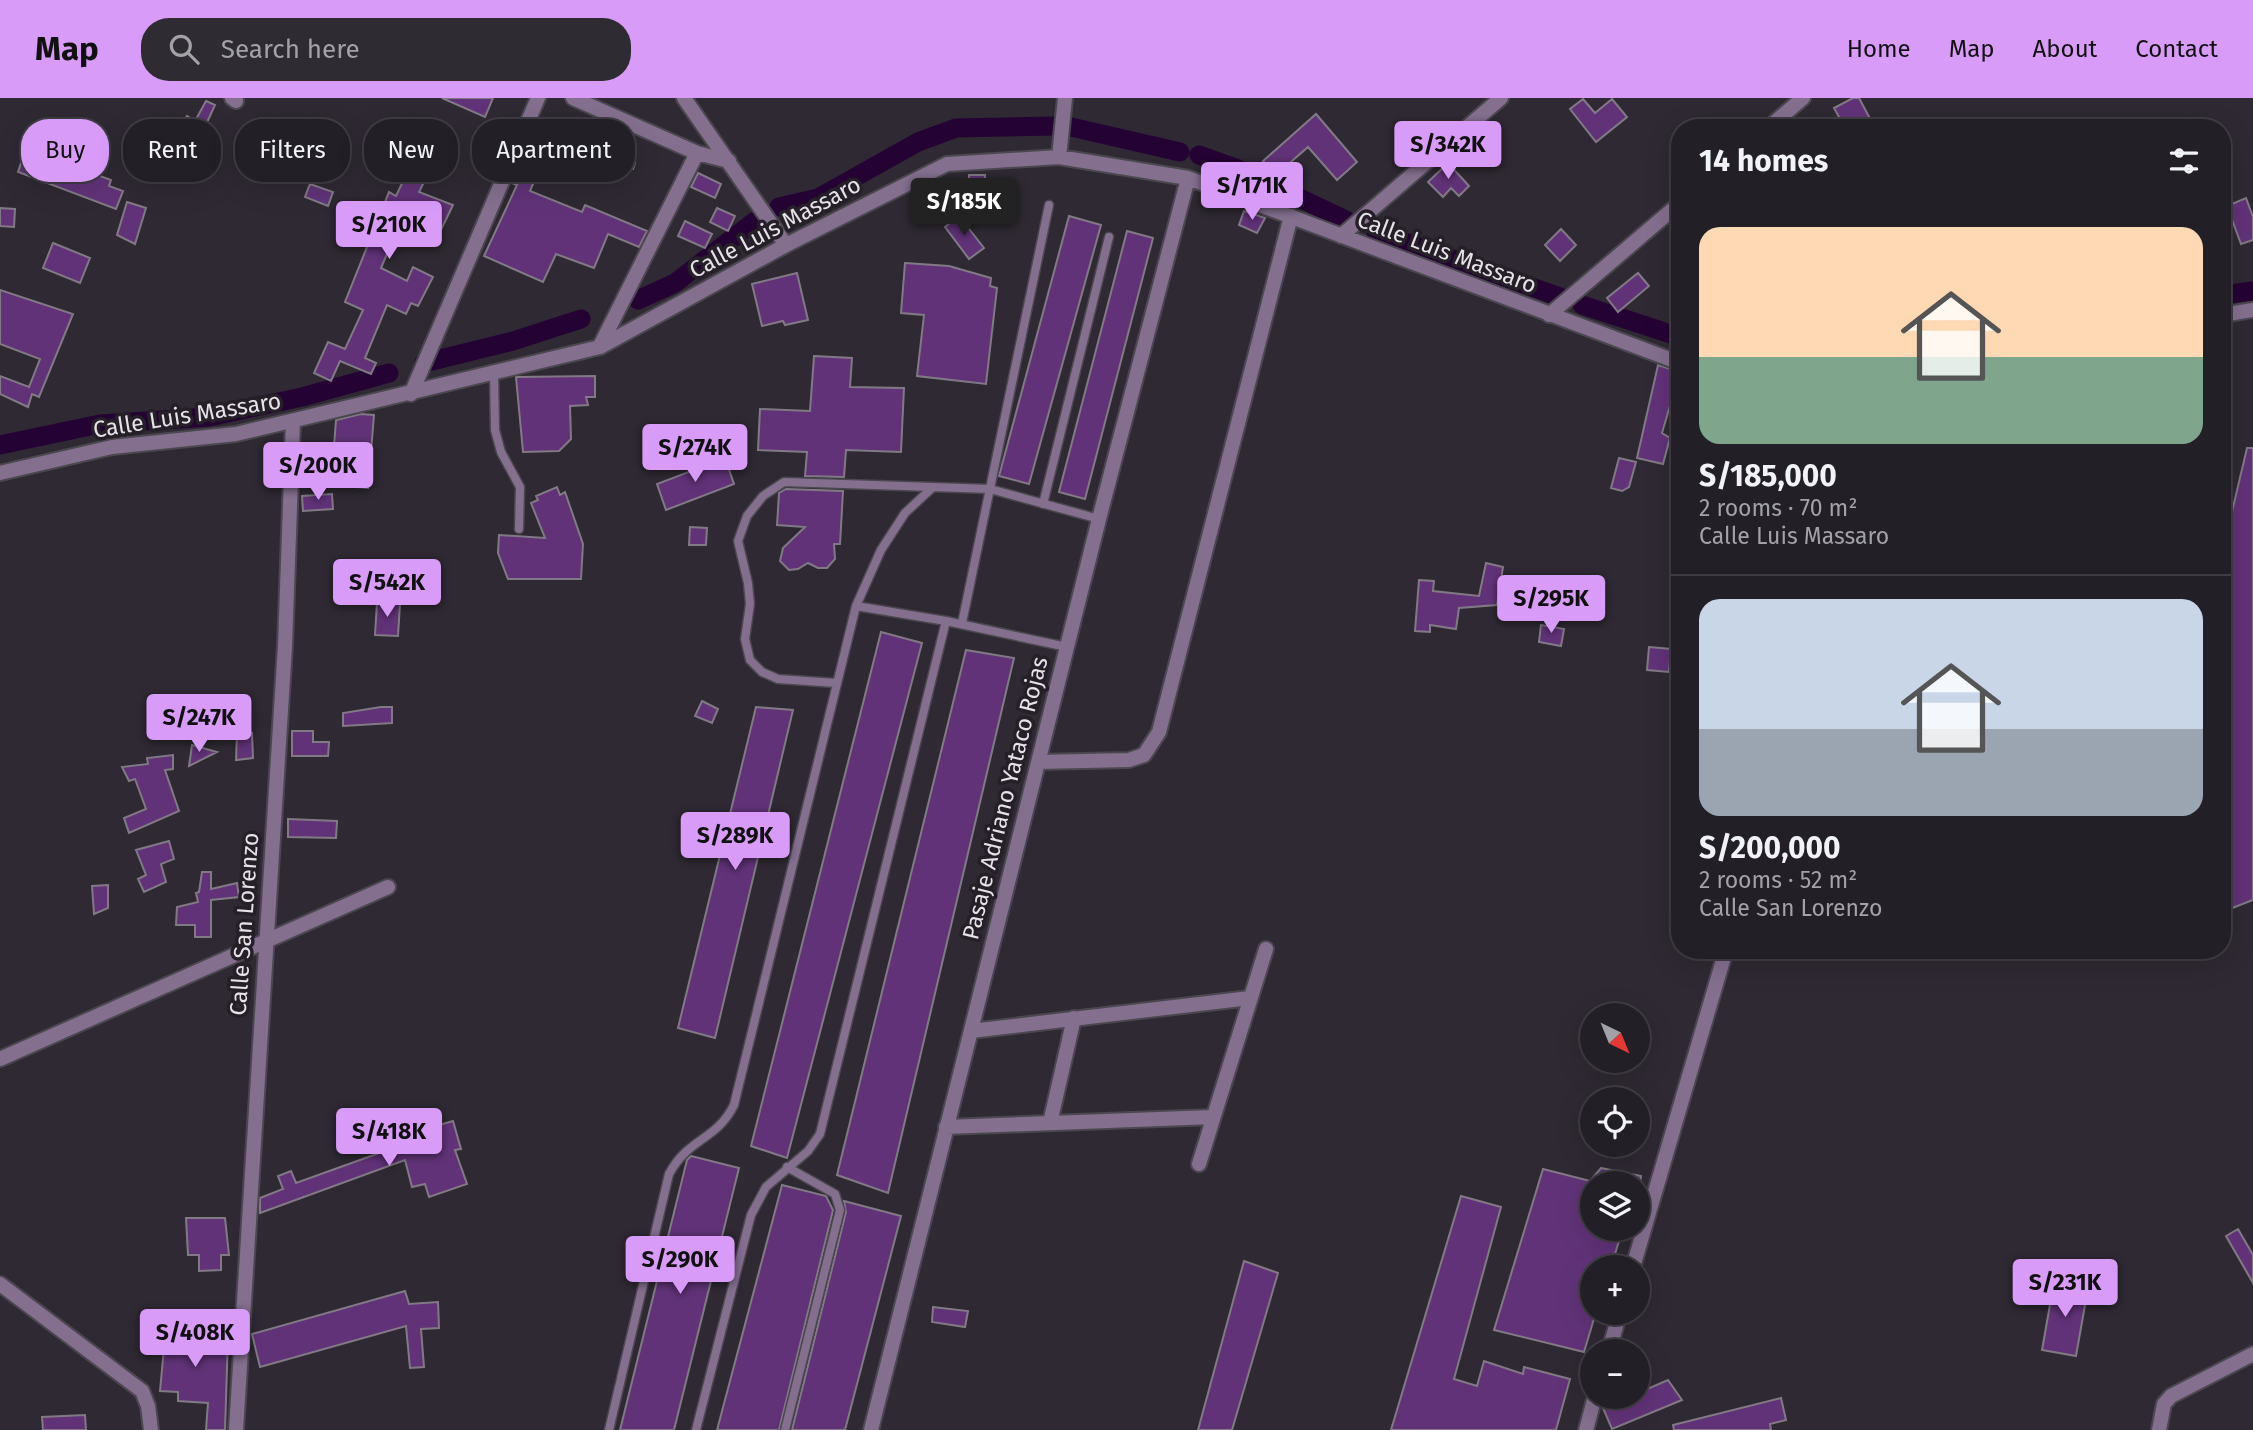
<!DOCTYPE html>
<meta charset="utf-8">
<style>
:root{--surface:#221f26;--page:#2e2c32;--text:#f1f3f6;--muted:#a2a2a7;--line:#3f3d43;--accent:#d89bf8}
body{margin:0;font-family:"Fira Sans",sans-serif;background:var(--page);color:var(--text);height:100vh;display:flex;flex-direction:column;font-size:26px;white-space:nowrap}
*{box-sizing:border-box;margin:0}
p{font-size:23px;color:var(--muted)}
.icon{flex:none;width:38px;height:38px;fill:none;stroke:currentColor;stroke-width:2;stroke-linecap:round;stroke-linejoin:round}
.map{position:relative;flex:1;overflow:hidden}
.side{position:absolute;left:1671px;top:21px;width:560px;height:840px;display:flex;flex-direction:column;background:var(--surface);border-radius:28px;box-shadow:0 7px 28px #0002,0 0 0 2px var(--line)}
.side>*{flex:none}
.banner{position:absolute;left:21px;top:21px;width:665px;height:63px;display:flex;gap:14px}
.needle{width:46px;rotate:137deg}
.buttons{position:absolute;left:1580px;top:905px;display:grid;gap:14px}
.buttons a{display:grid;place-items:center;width:70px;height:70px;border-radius:50%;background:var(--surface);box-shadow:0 7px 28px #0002,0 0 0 2px var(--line);font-size:35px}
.price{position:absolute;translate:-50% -60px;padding:0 16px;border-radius:7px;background:var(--accent);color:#111;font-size:23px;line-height:46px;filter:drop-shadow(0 2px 4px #0008)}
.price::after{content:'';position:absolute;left:50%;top:42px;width:21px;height:16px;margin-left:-10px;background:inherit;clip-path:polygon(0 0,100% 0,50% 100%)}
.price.on{background:#222;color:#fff}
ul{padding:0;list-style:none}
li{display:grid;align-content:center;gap:14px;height:371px;padding:0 28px}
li+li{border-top:2px solid var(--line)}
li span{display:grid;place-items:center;height:217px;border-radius:21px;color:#555}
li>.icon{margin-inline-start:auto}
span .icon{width:126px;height:126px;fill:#fffc;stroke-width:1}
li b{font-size:30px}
h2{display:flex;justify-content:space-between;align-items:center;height:84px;padding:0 28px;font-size:30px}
.chip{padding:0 24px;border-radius:28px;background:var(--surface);box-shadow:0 7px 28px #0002,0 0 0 2px var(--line);font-size:24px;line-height:63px}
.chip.on{background:var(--accent);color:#111}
header{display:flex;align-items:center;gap:42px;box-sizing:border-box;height:98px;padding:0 35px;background:var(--accent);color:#111}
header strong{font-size:33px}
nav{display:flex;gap:38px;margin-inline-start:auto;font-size:24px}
.search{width:490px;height:63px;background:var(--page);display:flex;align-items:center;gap:18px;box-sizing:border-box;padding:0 24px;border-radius:28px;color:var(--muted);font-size:26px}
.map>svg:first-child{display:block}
</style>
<header>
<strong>Map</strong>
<div class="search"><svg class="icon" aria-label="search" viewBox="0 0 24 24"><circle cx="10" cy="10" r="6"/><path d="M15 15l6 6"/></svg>Search here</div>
<nav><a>Home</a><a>Map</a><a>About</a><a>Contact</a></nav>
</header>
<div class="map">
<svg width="2253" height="1332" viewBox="0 0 2253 1332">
<rect width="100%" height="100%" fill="#2e2932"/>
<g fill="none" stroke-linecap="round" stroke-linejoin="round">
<path stroke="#250234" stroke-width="19" d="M1071,29L1180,54
M1199,57L1238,71L1346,122
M779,109L818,100L918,44L956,30L1054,28
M1376,134L1560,199
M2222,197L2253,193
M638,202L675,185L755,123
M1582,207L1680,239
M424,265L513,243L581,221
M0,347L100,326L209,319L302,299L389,275"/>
</g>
<path fill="#613278" stroke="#817a85" stroke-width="2" d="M442,0H493L485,19Z
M1853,0H1859L1875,30H1845L1834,10Z
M1583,1L1595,15L1612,1L1627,19L1596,44L1570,11Z
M206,3L215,7L193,55L182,48L188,36L180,31L187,18L195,23Z
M1316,16L1357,64L1337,82L1308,49L1276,77L1263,63Z
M539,23L557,31L553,40L594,57L597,50L635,65L633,71L568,61L567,64L546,55L530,93L582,114L585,107L647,133L639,149L608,136L594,170L556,156L543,184L484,158L517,87L512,85Z
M397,31L441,50L419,94L453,107L438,138L401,123L381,170L407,183L413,169L433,179L418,208L411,205L406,216L387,207L365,260L376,265L371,276L340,263L331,283L314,275L328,244L345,251L363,212L345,204L389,94L396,98L417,54L392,42Z
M62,35L102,50L92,75L111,82L109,88L123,93L116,111L18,74L23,59L49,68Z
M1448,65L1469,88L1459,98L1451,90L1443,99L1428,84Z
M698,75L721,86L715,100L691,89Z
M969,77H985L984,101L968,100Z
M310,86L333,94L328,108L305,99Z
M2246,100L2253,119V142L2241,146L2227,108Z
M127,104L146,110L135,146L117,137Z
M0,110L15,111L14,129L0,128Z
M717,110L735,118L728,133L710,124Z
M1244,113L1265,120L1257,135L1239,127Z
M959,118L984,150L969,161L945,129Z
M1069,118L1101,127L1029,386L999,378Z
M685,123L712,136L705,150L678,138Z
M1561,131L1576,147L1560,163L1545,147Z
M1127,133L1153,140L1085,401L1059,394Z
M53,145L90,160L80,185L43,170Z
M905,165L949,168L991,180L990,188L997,190L986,286L917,278L924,217L901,215Z
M797,175L808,222L785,227L783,223L762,228L752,186Z
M1638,175L1649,188L1618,214L1607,200Z
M0,192L73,216L39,299L32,296L28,309L0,296V278L29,289L40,261L0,246Z
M814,258L852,260L850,289L904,290L901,354L846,352L844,379L805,378L807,354L758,352L760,311L810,313Z
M1658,267L1680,274L1662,335L1670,340L1663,366L1637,360Z
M595,278V299H586L588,307L570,308L571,341L559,353L523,354L516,279Z
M361,316L374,317L368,390L331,387L336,322Z
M2247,350H2253V802L2222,814V456Z
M725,360L734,386L666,412L657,386Z
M1619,360L1636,364L1629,389L1622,393L1611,390Z
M557,389L560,397L565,394L583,446L581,481H508L498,455L499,437L545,440L531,405L538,402L536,398Z
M786,391L843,393L840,446H834L835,461L827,470H818L808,465L798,471L789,472L780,463L783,450L805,429L777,427L779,395Z
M332,396L333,411L303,413L302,398Z
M690,429L707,430L706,447H689Z
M1486,465L1503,469L1497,507L1459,510L1456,531L1430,527V534L1415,533L1419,482L1434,483L1433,493L1479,498Z
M1553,485L1554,502H1533L1537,486Z
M377,504L400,506L398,538L375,537Z
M1541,527L1564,531L1561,548L1539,544Z
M881,534L922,545L787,1060L751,1048Z
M1649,549L1671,551L1669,574L1647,572Z
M966,552L1014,560L888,1095L837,1077Z
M182,597V617L159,620L160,603Z
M702,603L718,611L712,625L695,618Z
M381,609H392V625L343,628V615Z
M756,609L793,612L715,940L678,930Z
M292,633H313V644H329L328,658H292Z
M252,635L253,660L236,662L237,637Z
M192,647L217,654L189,668Z
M173,657V671L165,672L179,713L129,735L124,720L146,711L135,681L129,683L122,669L148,666L147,660Z
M288,721L337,723L336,740L288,739Z
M169,743L174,761L161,766L166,784L144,794L138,781L146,777L136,752Z
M202,774H211V791L237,785L239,799L211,802V839H195V827H176L177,809L198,804L196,795L199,794Z
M108,787V810L94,816L92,788Z
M453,1023L461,1051L455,1052L467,1086L429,1099L425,1086L412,1089L405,1062L260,1115V1100L283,1091L278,1078L291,1073L296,1085L410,1044L408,1036Z
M691,1058L739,1070L674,1332H620L687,1062Z
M1601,1070L1641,1078L1640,1085H1592V1130H1623L1611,1169H1592V1214H1596L1584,1254L1494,1232L1543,1071L1590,1083Z
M782,1087L826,1098L833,1112L779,1332H717Z
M1461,1098L1501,1109L1454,1281L1477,1288L1484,1263L1523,1276L1524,1269L1570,1281L1556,1332H1391Z
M844,1103L901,1118L845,1332H792L846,1114Z
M186,1120H225L229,1157H221V1172L199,1173V1157H188Z
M2238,1131L2253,1157V1185L2226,1138Z
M1244,1163L1278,1175L1232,1332H1198Z
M2054,1184L2088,1190L2076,1258L2042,1252Z
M405,1193L409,1206L438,1204L439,1230L421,1231L424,1269L410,1270L406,1228L260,1269L252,1236Z
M933,1209L968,1213L965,1229L932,1224Z
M148,1216H165L166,1236L228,1238L225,1332H206L208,1305L178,1303V1294L160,1293L165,1239H149Z
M1668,1282L1682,1302L1612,1331L1603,1310L1630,1298H1638V1295Z
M1781,1300L1786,1322L1770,1326L1771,1332H1674L1673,1327Z
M85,1317L86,1332H43L42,1319Z"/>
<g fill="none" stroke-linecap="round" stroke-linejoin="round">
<g stroke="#4b474f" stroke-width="11">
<path id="lane" d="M494,275L495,332L501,354L520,389L519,431
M1043,406L1109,139
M856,508L946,523
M962,525L1049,107
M836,585L778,581L762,574L750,562L745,541L750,506L748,485L738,443L747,418L763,398L784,384L933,389
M609,1332L669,1076C689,1039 716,1043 734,1007L856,508L881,452L905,415L933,389L990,391L1099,421
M696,1332L751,1117L766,1089L808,1053L820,1036L946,523L1067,549
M785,1332L840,1112L835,1096L787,1069"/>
</g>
<g stroke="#4b474f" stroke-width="18">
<path id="street" d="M232,0L236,3
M573,0L697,55L729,63
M684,0L786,147
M1768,30L1803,0
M1059,59L1065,0
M1341,138L1501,0
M1549,217L1680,105
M2222,217L2253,212
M600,248L697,55
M411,296L538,0
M0,375L112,349L236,336L600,249L786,147L947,66L1059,59L1188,80L1680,265
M1038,664L1129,662L1144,657L1159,634L1291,118
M971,933L1250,900
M0,961L388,789
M1050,1025L1074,920
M946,1029L1213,1019
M1199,1066L1266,851
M1633,1169L1726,852
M0,1186L142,1293L148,1308L151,1332
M1609,1253L1620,1214
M236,1332L285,548L293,323
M871,1332L1099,421L1188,80
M1586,1332L1595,1298
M2159,1332L2164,1306L2171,1298L2253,1256"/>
</g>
<use href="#lane" stroke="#846f8f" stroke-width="8"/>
<use href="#street" stroke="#846f8f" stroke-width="14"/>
</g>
<g text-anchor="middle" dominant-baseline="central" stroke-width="7" stroke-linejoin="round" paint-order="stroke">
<g font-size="23" fill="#e6e2e8" stroke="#251f28">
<text transform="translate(775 129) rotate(-28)">Calle Luis Massaro</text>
<text transform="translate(1447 154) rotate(21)">Calle Luis Massaro</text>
<text transform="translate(187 317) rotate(-9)">Calle Luis Massaro</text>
<text transform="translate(1005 700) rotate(-76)">Pasaje Adriano Yataco Rojas</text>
<text transform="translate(244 826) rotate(-86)">Calle San Lorenzo</text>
</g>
</g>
</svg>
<div class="buttons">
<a><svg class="needle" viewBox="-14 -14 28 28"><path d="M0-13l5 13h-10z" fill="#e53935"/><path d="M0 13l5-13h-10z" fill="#a2a2a7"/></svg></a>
<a><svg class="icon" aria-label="locate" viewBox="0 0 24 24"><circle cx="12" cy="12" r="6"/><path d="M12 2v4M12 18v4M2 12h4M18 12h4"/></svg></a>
<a><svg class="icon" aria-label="layers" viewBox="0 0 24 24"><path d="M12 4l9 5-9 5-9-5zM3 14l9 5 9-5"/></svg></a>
<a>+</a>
<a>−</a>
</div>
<b class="price" style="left:1448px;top:83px">S/342K</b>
<b class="price" style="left:1252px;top:124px">S/171K</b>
<b class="price on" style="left:964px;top:140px">S/185K</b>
<b class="price" style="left:389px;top:163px">S/210K</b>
<b class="price" style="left:695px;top:386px">S/274K</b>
<b class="price" style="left:318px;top:404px">S/200K</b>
<b class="price" style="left:387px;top:521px">S/542K</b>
<b class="price" style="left:1551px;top:537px">S/295K</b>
<b class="price" style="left:199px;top:656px">S/247K</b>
<b class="price" style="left:735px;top:774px">S/289K</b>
<b class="price" style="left:389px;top:1070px">S/418K</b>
<b class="price" style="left:680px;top:1198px">S/290K</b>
<b class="price" style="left:2065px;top:1221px">S/231K</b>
<b class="price" style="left:195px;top:1271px">S/408K</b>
<div class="banner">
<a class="chip on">Buy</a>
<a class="chip">Rent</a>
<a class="chip">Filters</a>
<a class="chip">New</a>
<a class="chip">Apartment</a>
</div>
<section class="side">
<h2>14 homes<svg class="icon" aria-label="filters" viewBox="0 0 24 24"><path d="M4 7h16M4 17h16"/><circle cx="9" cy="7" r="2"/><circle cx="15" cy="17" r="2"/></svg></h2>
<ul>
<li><span style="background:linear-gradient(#ffd9b3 60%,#7fa58c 0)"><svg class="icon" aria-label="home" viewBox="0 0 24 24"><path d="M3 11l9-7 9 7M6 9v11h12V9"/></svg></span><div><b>S/185,000</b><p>2 rooms · 70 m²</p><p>Calle Luis Massaro</p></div></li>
<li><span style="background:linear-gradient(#c9d6e8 60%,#9aa5b1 0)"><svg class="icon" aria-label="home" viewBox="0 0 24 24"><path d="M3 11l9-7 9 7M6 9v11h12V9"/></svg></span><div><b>S/200,000</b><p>2 rooms · 52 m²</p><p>Calle San Lorenzo</p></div></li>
</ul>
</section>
</div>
